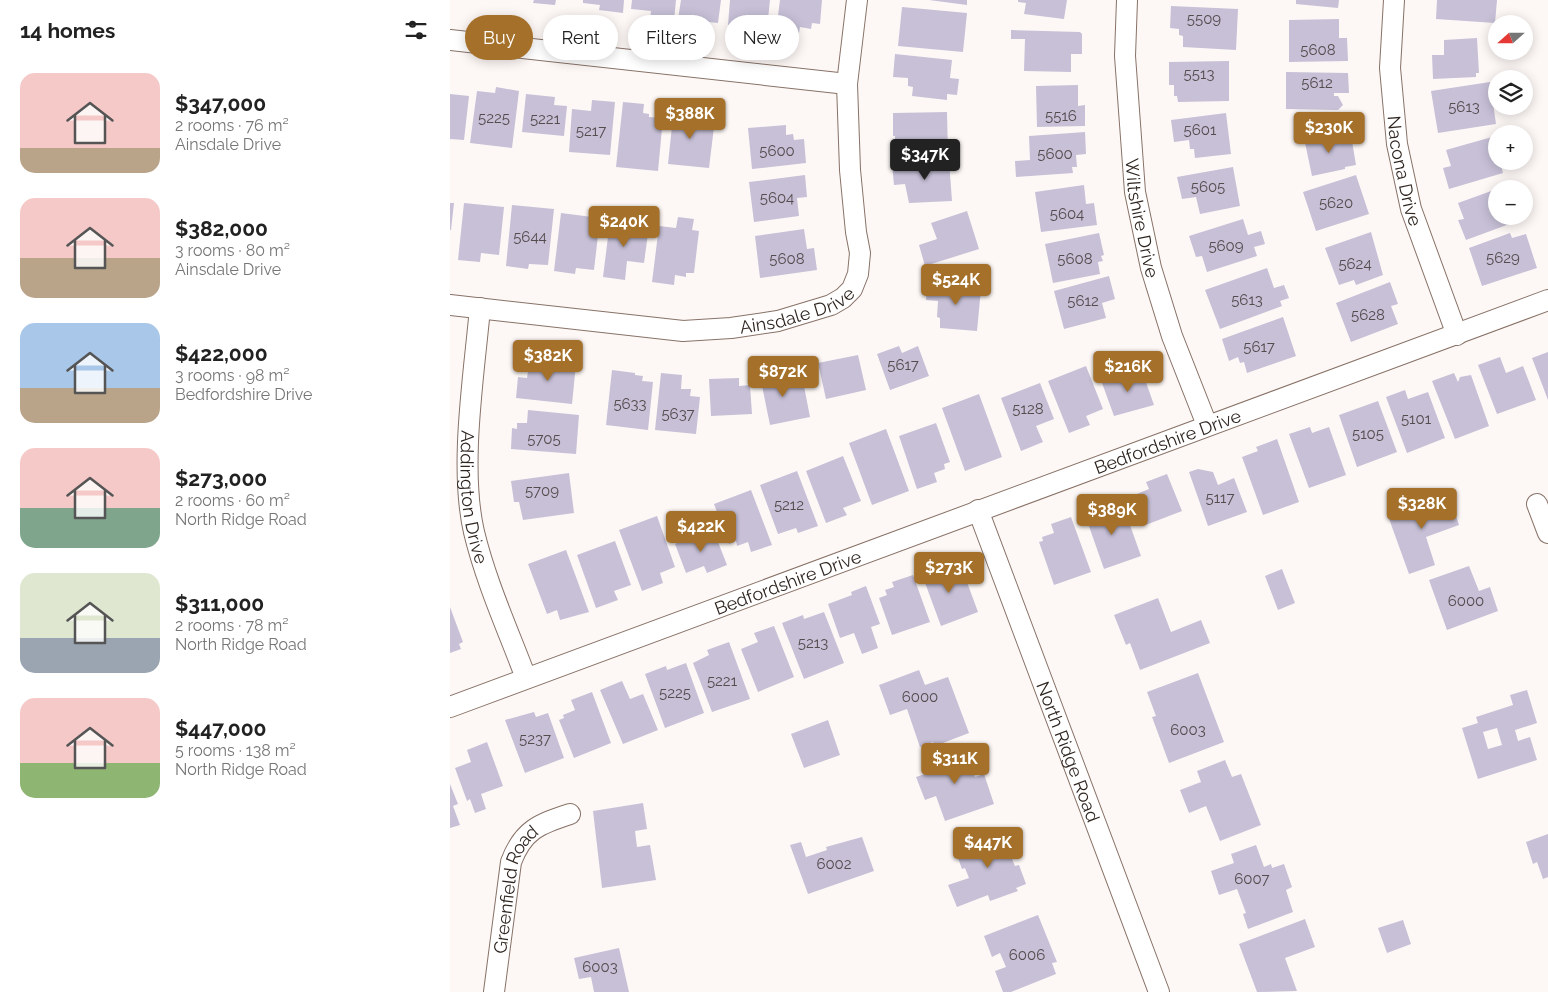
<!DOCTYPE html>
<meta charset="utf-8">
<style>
:root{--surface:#fff;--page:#f2f2f2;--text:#222;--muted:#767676;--accent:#a5712a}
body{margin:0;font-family:Raleway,sans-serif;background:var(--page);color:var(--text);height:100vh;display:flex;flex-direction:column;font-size:19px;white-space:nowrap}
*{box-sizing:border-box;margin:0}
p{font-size:16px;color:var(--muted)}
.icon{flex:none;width:28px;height:28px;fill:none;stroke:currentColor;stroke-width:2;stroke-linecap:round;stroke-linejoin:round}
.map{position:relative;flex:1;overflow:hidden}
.sheet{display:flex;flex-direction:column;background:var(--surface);width:450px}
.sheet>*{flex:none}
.hud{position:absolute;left:15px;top:15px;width:475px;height:45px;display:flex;gap:10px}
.needle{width:32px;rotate:249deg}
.fabs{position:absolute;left:1038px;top:15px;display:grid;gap:10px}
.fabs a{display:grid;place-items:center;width:45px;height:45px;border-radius:50%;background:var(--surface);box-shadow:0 2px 12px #0003;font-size:25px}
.price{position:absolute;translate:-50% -42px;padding:0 11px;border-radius:5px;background:var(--accent);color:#fff;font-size:16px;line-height:32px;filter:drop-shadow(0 1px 2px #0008)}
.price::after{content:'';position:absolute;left:50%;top:30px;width:15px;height:11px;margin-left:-8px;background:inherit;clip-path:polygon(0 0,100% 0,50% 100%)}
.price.selected{background:#222;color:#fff}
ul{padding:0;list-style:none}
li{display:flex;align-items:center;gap:15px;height:125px;padding:0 20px}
li span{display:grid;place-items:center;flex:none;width:140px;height:100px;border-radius:15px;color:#555}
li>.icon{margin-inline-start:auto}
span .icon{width:60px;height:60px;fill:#fffc;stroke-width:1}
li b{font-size:21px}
h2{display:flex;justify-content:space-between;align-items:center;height:60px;padding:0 20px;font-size:21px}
.pill{padding:0 18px;border-radius:22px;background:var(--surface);box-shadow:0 2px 12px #0003;font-size:18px;line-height:45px}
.pill.selected{background:var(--accent);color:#fff}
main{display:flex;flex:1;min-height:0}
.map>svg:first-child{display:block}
</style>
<main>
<section class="sheet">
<h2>14 homes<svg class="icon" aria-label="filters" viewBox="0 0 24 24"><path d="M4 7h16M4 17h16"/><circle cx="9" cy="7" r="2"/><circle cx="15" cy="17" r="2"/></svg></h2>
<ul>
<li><span style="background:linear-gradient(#f6c9c9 75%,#b9a48a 0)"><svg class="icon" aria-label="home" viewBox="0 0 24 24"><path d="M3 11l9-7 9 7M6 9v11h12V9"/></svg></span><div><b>$347,000</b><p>2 rooms · 76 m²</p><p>Ainsdale Drive</p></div></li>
<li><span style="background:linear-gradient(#f6c9c9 60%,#b9a48a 0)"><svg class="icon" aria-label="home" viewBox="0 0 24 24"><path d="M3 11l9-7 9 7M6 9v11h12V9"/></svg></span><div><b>$382,000</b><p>3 rooms · 80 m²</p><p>Ainsdale Drive</p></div></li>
<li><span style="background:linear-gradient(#a9c7e8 65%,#b9a48a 0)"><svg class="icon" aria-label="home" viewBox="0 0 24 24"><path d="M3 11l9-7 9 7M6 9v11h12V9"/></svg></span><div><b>$422,000</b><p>3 rooms · 98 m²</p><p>Bedfordshire Drive</p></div></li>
<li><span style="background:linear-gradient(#f6c9c9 60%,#7fa58c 0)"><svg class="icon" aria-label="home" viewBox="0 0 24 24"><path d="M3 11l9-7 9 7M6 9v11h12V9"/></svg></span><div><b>$273,000</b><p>2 rooms · 60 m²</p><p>North Ridge Road</p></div></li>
<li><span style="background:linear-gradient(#dfe7d0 65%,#9aa5b1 0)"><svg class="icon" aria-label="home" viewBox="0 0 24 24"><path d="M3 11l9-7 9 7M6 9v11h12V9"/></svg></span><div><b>$311,000</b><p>2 rooms · 78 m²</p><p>North Ridge Road</p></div></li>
<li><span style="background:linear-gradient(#f6c9c9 65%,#8fb573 0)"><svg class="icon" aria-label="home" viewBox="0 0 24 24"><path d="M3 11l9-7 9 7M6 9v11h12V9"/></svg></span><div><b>$447,000</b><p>5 rooms · 138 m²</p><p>North Ridge Road</p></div></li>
</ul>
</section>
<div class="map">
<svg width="1098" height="992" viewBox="0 0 1098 992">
<rect width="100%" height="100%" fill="#fdf8f6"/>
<path fill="#c7c0d7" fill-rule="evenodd" d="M84,0H106L105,5L83,3Z
M133,0H174L173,13L149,10L150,5L133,3Z
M182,0H226L224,21L200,19L201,11L181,9Z
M231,0H271L268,23L228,19Z
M280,0H320L318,19L300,17L299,27L278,25Z
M330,0H372L370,24L362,23L361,29L350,27L349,33L326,31Z
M479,0H517V5Z
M568,0H617L614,19L574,14L576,3L568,2Z
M846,0H889L888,8L846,4Z
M987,0H1047L1045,23L986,19Z
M721,6L788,9L786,50L733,47V36L729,35V29L720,28Z
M452,7L517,13L513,52L448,46Z
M889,19V38H897L898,61L839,62V20Z
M561,30L630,32L632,34V54H621V72L574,71L575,39H561Z
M1027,38L1029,73H1026V77L983,79L982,55H994V40Z
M445,54L502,60L500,78L509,79L507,95L497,94V100L462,96L463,87L458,86V78L443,77Z
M779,61V101L728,102L727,96H724V85H719V62Z
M836,72L898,73L899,93H884V96H888L893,105L888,110L836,109Z
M1040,82L1046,124L988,133L981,91Z
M628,85V106L635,105V126L587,127L586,86Z
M46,87L69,91L62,148L20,143L27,91L45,93Z
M0,94L19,96L14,140L0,139Z
M76,94L105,97L104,105L117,106L114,136L72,132Z
M142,100L165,102L160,155L119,152L122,109L141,111Z
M173,102L194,104L193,113L199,114V117L213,118L208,171L166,167Z
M224,107L246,110L244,120L258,121L257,126L264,127L259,168L218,164Z
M497,112L498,154L451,155V144H445V136H443V113Z
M776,113L781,154L745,158L744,149H740L739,140L724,142L721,120Z
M336,125V135L343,134L344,140L354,139L356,163L302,169L298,128Z
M635,132L636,154L626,155L627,167H622L623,173L566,177L565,161L580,160L579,136Z
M887,132L889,144L902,141L906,165L895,167V169L862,176L854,138Z
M1042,137L1046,149V161H1050L1053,173L999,189L993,168L1001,166L996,150Z
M499,160L502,201L459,203L455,184L444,185L442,164Z
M783,167L790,206L750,214L746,197L732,199L727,177Z
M355,175L357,197L347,198L349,216L304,222L299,182Z
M906,175L919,214L866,231L853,192Z
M634,185L636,204L644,203L647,225L591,232L585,192Z
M1044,190L1046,216H1063L1065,222L1016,240L1008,220L1014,219L1008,203Z
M0,203H4L1,230H0Z
M14,203L54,207L49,255L31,253L30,262L8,260Z
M62,205L104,209L98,265L79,264L78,269L56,266Z
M517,211L529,249L475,266L469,245L487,239L481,223Z
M111,213L150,218L144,270L126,268L125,274L104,271Z
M228,217L244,219L242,230L249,231L244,273H236V277L225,275L224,285L202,282L209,226L226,228Z
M793,219L798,235L811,231L815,244L804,247L807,256L757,272L752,256L746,257L739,236Z
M160,221L199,226L194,263L177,261L175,280L153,277Z
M354,229L357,249L364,248L367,270L310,278L305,236Z
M921,232L933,275L906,285L904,280L889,285L875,248Z
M649,233L654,255L651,256L653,261L648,262L650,274L603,283L595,244Z
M1060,233L1062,238L1076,234L1087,268L1032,286L1019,248Z
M817,268L824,288L834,285L839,298L830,301L832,306L770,329L755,290Z
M659,276L665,299L652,303L656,318L614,329L604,291Z
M940,282L948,304L941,306L948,324L901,342L886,303Z
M477,283L531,289L527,331L490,328V318L487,317L488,301L476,300Z
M833,317L846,356L797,373L794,362L790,363L788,357L779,361L772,339Z
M449,346L452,353L468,346L479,376L440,390L427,354Z
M1098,352V400L1082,358Z
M408,355L416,390L376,399L368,363Z
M1050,357L1056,373L1073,366L1086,400L1047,414L1028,365Z
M83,359L126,364L122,404L66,398L68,377L77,378L79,365L82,366Z
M636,366L653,409L636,416L640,425L619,433L598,381Z
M329,367L333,385L353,381L360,417L320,425L309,371Z
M691,368L704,405L664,416L652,383Z
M162,370L185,373V375L193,376L192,381L203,382L198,430L156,425Z
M211,373L232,375L231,389H241L240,396L250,397L246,434L205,430Z
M1004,373L1008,382L1010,377L1021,375L1039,426L1005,439L982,381Z
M289,378V386L300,385L302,414L261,416L259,379Z
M590,383L604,419L586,426L593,442L571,451L551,398Z
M955,390L958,399L978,392L995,438L957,453L936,397Z
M529,394L552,457L515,471L492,408Z
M928,401L947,452L907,467L889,415Z
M78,410L129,415L126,454L61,449L62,428L67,429V423H77Z
M486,423L500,462L494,464L495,469L484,473L487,482L467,489L449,436Z
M860,427L862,433L879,427L896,475L859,488L839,434Z
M436,429L459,491L422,505L399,443Z
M827,439L849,502L813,515L792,457L808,451L806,447Z
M393,456L411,501L393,508L397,515L376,523L356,471Z
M748,469L763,472L768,485L784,478L797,512L758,526L739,472Z
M347,471L368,526L348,533L346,528L328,534L310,485Z
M119,473L124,513L73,520L69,502H64L61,481Z
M717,474L732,511L693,526L682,496L699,489L696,482Z
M301,490L322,545L301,552L298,542L287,546L286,541L279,544L264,504Z
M999,494L1009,525L976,537L985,565L959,574L938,516Z
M654,505L655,509L663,506L665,511L674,508L691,556L654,569L634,512Z
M207,516L225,567L210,573L213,583L192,591L169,530Z
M621,517L641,572L604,585L589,542L593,541L592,537L604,533L601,524Z
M263,529L277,565L257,573L254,566L236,573L225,544Z
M165,541L181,585L164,591L168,600L146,608L127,555Z
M116,550L139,612L110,620L107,610L97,614L78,564Z
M491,564L493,573L511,566L528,612L491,626L471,572Z
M1019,566L1029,591L1040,587L1048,611L997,630L979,580Z
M832,569L845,603L828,610L815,576Z
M463,575L480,622L442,635L429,598L437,595L435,590L444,587L442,582Z
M416,586L430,624L421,627L428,648L412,654L404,633L390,638L378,604L402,595L401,592Z
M708,598L721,632L751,620L760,643L690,670L680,643L676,645L664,615Z
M0,607L13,642L9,644L11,649L0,653Z
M374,612L394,663L354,679L332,623L353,615L354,619Z
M324,626L344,677L308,692L291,649L308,642L304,633Z
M279,642L300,699L262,712L243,663L259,655L257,650Z
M236,663L254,713L215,728L195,674L216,666L217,670Z
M469,670L475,685L498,677L519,733L485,746L483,742L470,747L457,709L440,715L429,685Z
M748,673L774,742L719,763L702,717L706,716L697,692Z
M172,681L180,699L193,694L208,730L173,744L150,690Z
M1077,690L1087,723L1065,730L1068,741L1080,737L1087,760L1028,779L1012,728L1028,723L1026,717L1063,705L1060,695ZM1047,728L1052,745L1038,749L1033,732Z
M142,692L161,743L124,758L109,720L114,718L113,715L125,710L121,700Z
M84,712L86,717L98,713L114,758L75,773L55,720Z
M378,720L390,755L354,768L341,734Z
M37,742L53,786L31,794L36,809L25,813L20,799L17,801L5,768L21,762L17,750Z
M515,747L525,777L534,774L544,804L495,821L486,796L475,800L466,777L478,773L474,762Z
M775,760L782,777L791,774L811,825L770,841L756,806L739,813L730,790L751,782L747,771Z
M0,784L8,804L3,806L10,825L0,828Z
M193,803L197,829L185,831L187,847L200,845L206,880L152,888L143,811Z
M561,828L569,848L559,852L565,866L569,865L576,884L566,888L568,891L540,901L538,895L507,907L498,885L519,878L515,868L512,869L505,850Z
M1098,834V877L1093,879L1087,862L1083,864L1076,842Z
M412,837L424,871L358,894L340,845L351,842L356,857L377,850L376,847Z
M806,845L814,867L821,864L822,868L834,864L842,887L836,890L843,912L798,929L793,914L796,913L787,889L769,895L761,871L784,863L781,854Z
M588,915L607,962L602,963L606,974L561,992H553L545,971L556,967L550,953L542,957L534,936Z
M855,919L865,947L835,958L847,991L807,992L789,944Z
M953,920L961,944L937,953L928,928Z
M169,948L179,992H144L141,977L129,979L124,958Z"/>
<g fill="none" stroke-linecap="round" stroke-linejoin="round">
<g stroke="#887267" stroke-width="22">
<g id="street">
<path id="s1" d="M677,0L675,56L685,192L701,268L722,336L757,425"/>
<path id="s2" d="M944,0L940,68L947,144L961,209L1007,335"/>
<path d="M0,40L397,84"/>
<path id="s3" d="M0,305L233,331L281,328L328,321L381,305L393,298L402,289L408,274L410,253L406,232L400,170L397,84L407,0"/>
<path id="s4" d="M30,308C24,375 9,467 24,532C36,582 58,630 76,678"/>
<path d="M1087,504L1098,533"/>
<path id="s5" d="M528,510L709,992"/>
<path id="s6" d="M0,707L1098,300"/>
<path id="s7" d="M44,992L61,862C73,830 89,824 120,814"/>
</g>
</g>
<use href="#street" stroke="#fff" stroke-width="20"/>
</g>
<g text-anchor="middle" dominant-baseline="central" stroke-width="5" stroke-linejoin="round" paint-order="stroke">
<g font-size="15" fill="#554c4e">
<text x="754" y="19">5509</text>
<text x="868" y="50">5608</text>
<text x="749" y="74">5513</text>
<text x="867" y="83">5612</text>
<text x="1014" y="107">5613</text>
<text x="611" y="116">5516</text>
<text x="44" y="118">5225</text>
<text x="95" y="119">5221</text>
<text x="750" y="130">5601</text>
<text x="141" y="131">5217</text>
<text x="327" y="151">5600</text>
<text x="605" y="154">5600</text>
<text x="758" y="187">5605</text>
<text x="327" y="198">5604</text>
<text x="886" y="203">5620</text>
<text x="617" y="214">5604</text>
<text x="80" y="237">5644</text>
<text x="776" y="246">5609</text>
<text x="1053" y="258">5629</text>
<text x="337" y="259">5608</text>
<text x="625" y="259">5608</text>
<text x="905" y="264">5624</text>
<text x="797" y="300">5613</text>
<text x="633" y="301">5612</text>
<text x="918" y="315">5628</text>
<text x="809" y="347">5617</text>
<text x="453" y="365">5617</text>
<text x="180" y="404">5633</text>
<text x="578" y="409">5128</text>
<text x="228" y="414">5637</text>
<text x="966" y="419">5101</text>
<text x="918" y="434">5105</text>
<text x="94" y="439">5705</text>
<text x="92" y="491">5709</text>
<text x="770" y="498">5117</text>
<text x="339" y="505">5212</text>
<text x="1016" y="601">6000</text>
<text x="363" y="643">5213</text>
<text x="272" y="681">5221</text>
<text x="225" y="693">5225</text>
<text x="470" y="697">6000</text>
<text x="738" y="730">6003</text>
<text x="85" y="739">5237</text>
<text x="384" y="864">6002</text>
<text x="802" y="879">6007</text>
<text x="577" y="955">6006</text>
<text x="150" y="967">6003</text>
</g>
<g font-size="18" fill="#2f2621" stroke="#fff">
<text stroke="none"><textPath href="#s2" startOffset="172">Nacona Drive</textPath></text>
<text stroke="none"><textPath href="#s1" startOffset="219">Wiltshire Drive</textPath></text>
<text stroke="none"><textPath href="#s3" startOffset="351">Ainsdale Drive</textPath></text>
<text stroke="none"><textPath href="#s6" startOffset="765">Bedfordshire Drive</textPath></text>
<text stroke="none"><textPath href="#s4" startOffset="190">Addington Drive</textPath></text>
<text stroke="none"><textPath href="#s6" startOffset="360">Bedfordshire Drive</textPath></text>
<text stroke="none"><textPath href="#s5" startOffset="258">North Ridge Road</textPath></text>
<text stroke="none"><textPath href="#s7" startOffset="106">Greenfield Road</textPath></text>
</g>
</g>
</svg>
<div class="fabs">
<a><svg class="needle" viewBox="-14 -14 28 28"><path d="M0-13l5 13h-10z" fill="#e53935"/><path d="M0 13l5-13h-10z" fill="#767676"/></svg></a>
<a><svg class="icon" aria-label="layers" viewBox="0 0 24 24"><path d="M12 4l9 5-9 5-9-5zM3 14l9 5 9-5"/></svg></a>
<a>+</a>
<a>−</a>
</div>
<b class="price" style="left:240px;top:140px">$388K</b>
<b class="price" style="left:879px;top:154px">$230K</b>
<b class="price selected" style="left:475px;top:181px">$347K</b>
<b class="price" style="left:174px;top:248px">$240K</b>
<b class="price" style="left:506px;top:306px">$524K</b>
<b class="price" style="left:98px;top:382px">$382K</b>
<b class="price" style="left:678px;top:393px">$216K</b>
<b class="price" style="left:333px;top:398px">$872K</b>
<b class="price" style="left:972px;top:530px">$328K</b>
<b class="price" style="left:662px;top:536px">$389K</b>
<b class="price" style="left:251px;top:553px">$422K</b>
<b class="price" style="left:499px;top:594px">$273K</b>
<b class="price" style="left:505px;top:785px">$311K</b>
<b class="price" style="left:538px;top:869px">$447K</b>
<div class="hud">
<a class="pill selected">Buy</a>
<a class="pill">Rent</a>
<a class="pill">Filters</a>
<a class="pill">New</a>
</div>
</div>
</main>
